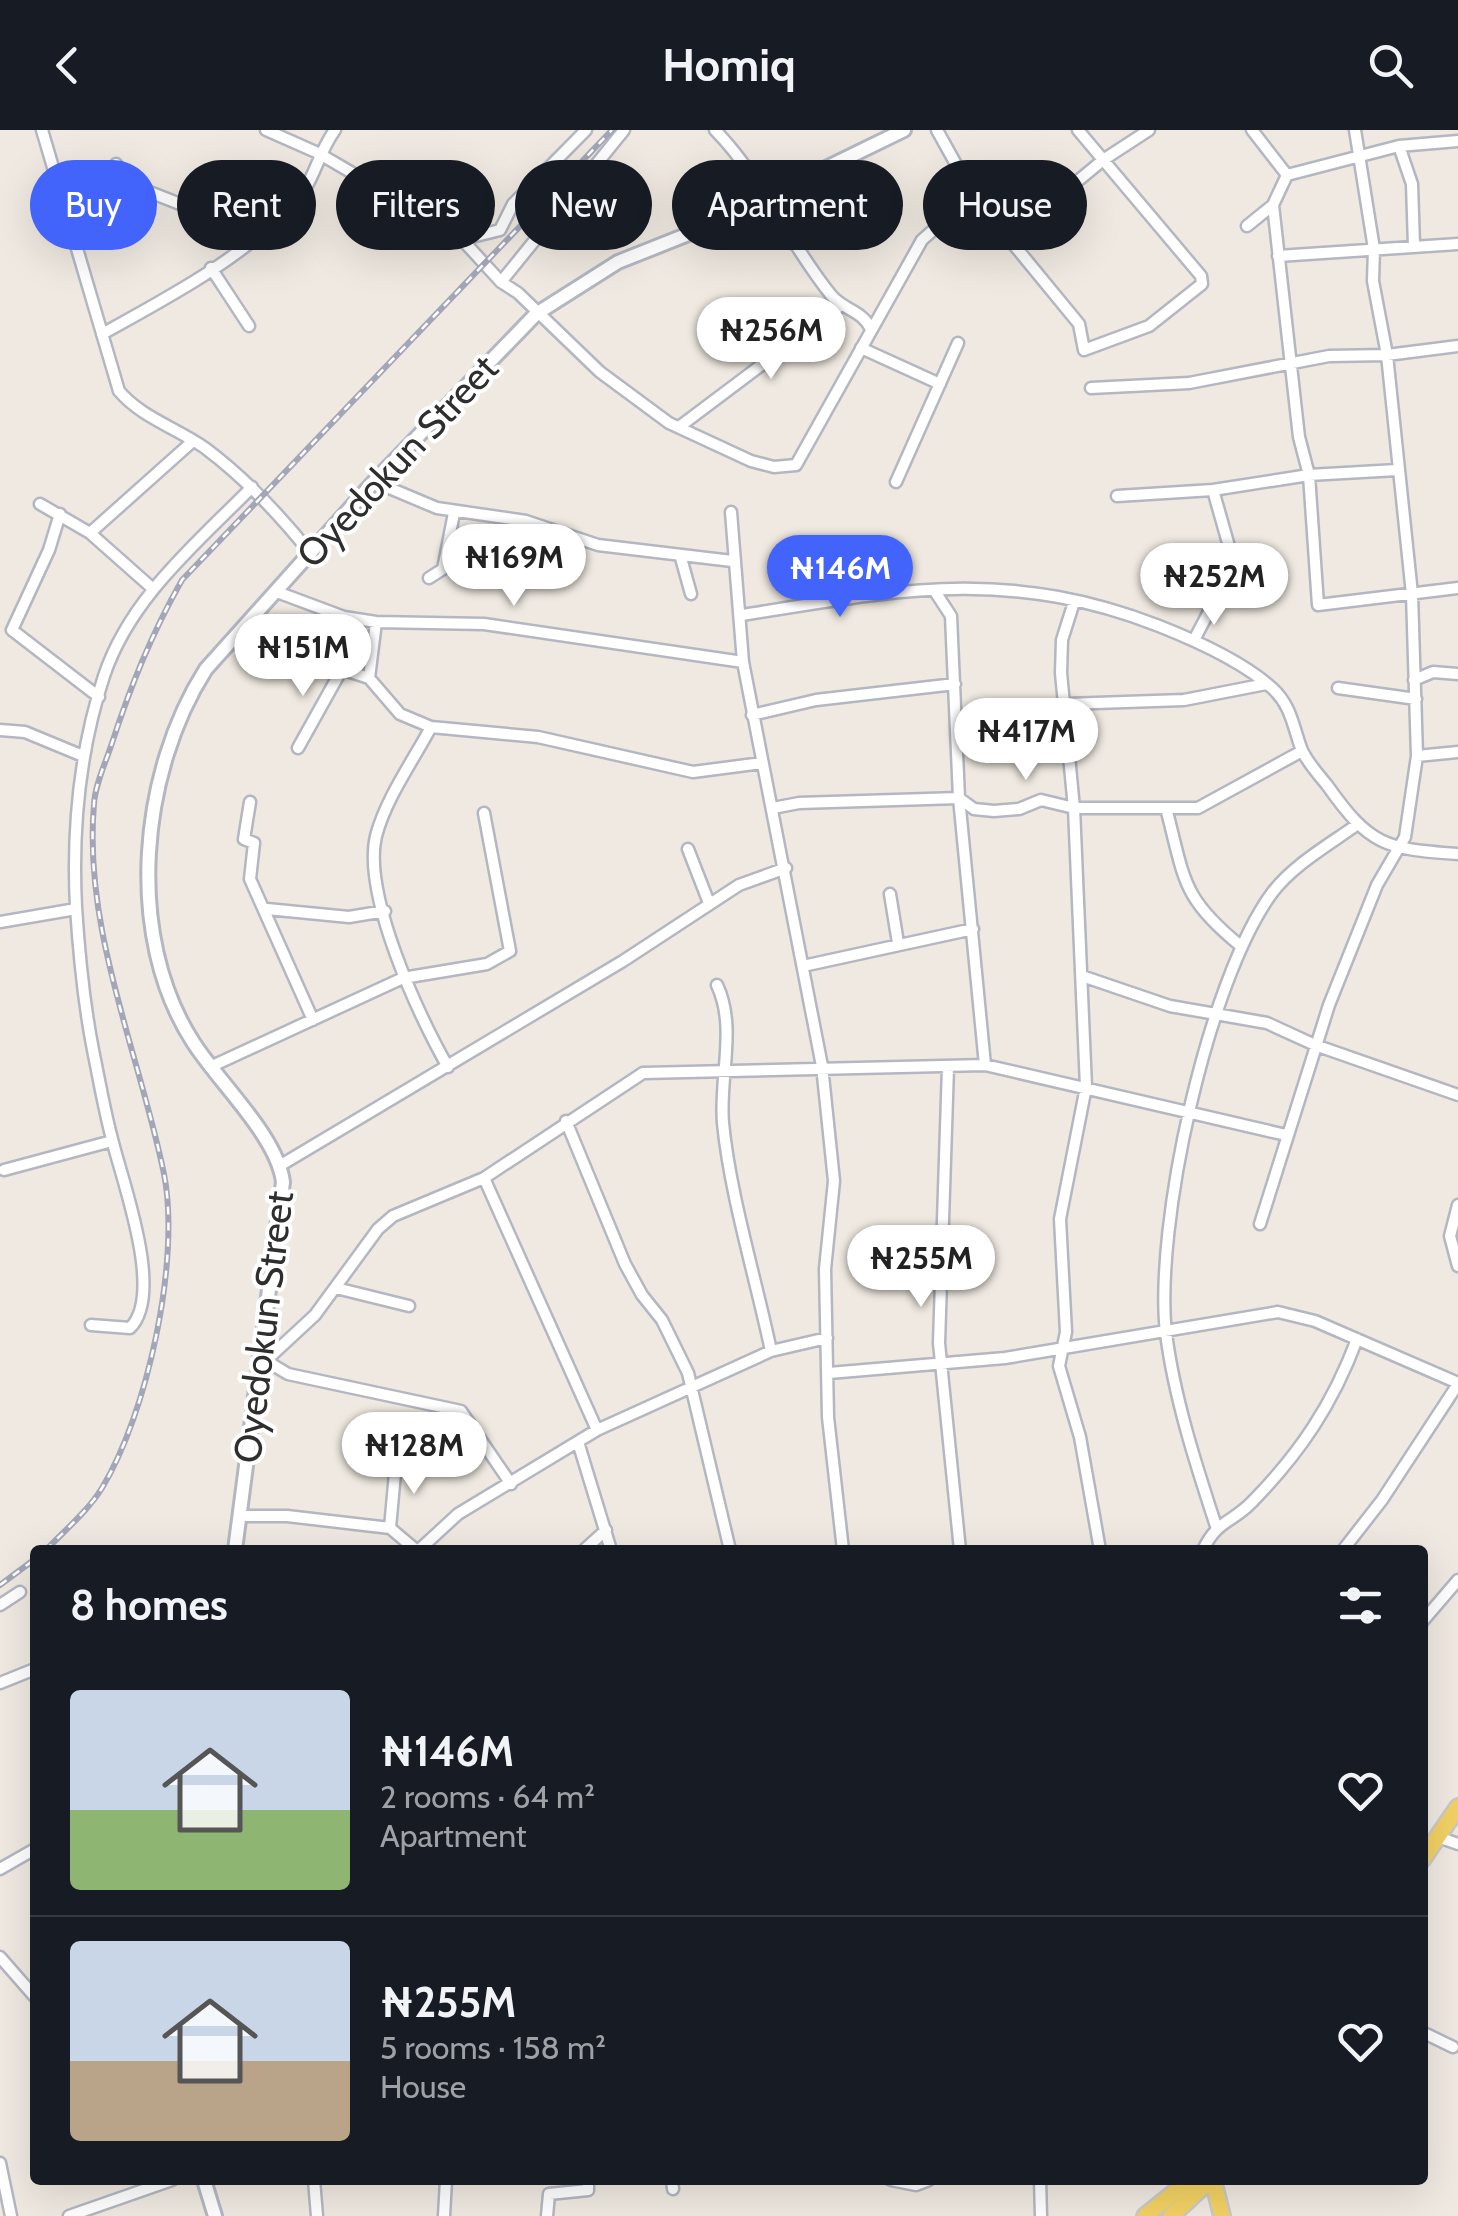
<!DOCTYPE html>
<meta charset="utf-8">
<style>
:root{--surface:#171b24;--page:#20242c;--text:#f1f3f6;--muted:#9ea1a6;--line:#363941;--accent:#4264fb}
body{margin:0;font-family:Cabin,sans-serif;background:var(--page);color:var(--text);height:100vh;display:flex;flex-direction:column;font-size:38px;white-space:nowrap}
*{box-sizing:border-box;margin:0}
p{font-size:32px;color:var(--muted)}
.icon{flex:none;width:55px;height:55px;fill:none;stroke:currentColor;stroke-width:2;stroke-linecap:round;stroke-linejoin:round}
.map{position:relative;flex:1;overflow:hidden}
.panel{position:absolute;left:30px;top:1415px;width:1398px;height:640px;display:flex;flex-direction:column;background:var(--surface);border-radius:10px;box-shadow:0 10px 40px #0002}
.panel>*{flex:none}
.top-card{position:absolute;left:30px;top:30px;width:1400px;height:90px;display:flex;gap:20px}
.price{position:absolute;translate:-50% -85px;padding:0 22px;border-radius:35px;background:#fff;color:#222;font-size:32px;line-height:65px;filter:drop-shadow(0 2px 5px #0008)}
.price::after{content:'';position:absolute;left:50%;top:60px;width:30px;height:22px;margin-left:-15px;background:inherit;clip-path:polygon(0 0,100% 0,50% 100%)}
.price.on{background:var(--accent);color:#fff}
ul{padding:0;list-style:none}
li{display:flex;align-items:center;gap:30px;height:250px;padding:0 40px}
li+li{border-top:2px solid var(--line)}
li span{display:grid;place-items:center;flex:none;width:280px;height:200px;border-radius:10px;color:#555}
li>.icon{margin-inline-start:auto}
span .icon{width:120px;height:120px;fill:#fffc;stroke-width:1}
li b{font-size:42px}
h2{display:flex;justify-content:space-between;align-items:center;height:120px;padding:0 40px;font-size:42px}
.chip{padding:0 35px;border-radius:45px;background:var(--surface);box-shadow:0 10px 40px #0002;font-size:35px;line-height:90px}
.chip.on{background:var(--accent);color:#fff}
header{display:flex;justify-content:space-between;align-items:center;height:130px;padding:0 40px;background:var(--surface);font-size:45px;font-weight:800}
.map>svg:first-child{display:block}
</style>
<header><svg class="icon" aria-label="back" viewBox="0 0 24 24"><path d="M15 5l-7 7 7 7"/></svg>Homiq<svg class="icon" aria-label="search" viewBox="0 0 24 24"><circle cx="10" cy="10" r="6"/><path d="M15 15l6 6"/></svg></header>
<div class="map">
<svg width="1458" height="2086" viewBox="0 0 1458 2086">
<rect width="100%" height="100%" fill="#efe9e1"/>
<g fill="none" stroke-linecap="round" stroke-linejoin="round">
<g stroke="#b4b7c1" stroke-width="15">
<path id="minor" d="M42,0L119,261C142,288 177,298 205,318C245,348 280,385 311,424
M266,0L318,23L457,104L501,152L518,163L600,242L669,293L751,331L774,337L796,335L922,110L973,65
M715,0C762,48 788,112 831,165C843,180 862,180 871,199
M937,0L973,65L1079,194L1084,220L1149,196L1202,154L1201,146L1078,0
M1252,0L1287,45L1273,75L1299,307L1309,345L1318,475L1458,458
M1399,16L1412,54L1414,116
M116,34L134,56L257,104
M1287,45L1399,16L1458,11
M1247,96L1273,75
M460,104L472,107L500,100L513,74L586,0
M1008,109L1103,30L1149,0
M1278,126L1458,114
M211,138L249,196
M501,152L624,0
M102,204C169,167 247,126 299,68C314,50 319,21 335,0
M861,218L940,254
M1091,258L1189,253L1329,226L1387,225L1458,216
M679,297L840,176
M375,352L437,378L526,391L598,415L732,431
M896,352L958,213
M1117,366L1213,360
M40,374L90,403L152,458
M731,382L743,532L822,936L834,1051L825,1139L828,1287L843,1420
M60,384L49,420L12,500L99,567
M90,403L193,311
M681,428L691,464
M429,448L443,439L454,383
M934,460L951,486L959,668L985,935
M277,462L344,487L376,492L484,494L743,532
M1074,472L1062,510L1061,543L1074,678L1086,957L1060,1089L1066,1202L1059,1236L1080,1307L1100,1420
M742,485C898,460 1007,437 1159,496C1197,511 1242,531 1272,558C1291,575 1293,596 1301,618C1306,631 1318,644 1327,655C1370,716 1385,719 1458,724
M238,505L369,548L400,584L431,597L538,607L693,642L762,633
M1194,510L1234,434L1213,360L1309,345L1397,340
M369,548L376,492
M1414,550L1433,542L1458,544
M1338,558L1416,569
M1066,574L1184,570L1266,554
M752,585L816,570L955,554
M431,597C413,631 386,668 376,706C362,764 419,887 448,937
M0,600L25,602L83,626
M298,618L342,539
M1417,626L1458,622
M250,672L244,709L254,713L250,749L313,890
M773,678L799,673L959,668L974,679L994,681L1019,679L1041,670L1074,678H1198L1302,621
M1166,678C1185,750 1181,768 1242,817
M688,719L709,773
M890,764L898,813
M267,779L349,787L385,781
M0,792L76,779
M803,836L973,799
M1082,846L1170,876L1267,893L1315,915L1458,965
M717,855C737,897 719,948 723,993C730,1065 756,1149 771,1221
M210,937L403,848L487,834L510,821L484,683
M948,937L939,1213L960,1420
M566,991L625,1134L642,1165L662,1190L688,1243L730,1420
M281,1035L623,831L739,755L786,738
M4,1040L112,1011
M484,1048L597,1300
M1458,1075L1450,1106L1458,1136
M1260,1094L1329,875L1377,755L1405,707L1417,626L1412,464L1387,225L1373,151L1374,119L1355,0
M336,1158L409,1176
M91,1195L130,1198C165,1164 122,1051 112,1009C104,979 99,949 93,920C84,874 79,824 76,777C72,698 79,622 104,546C130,468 196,414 252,357
M263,1229L288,1244L461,1281L511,1354
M260,1236L315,1185L378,1099L393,1086L484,1048L643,943L985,935L1286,1005
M829,1243L1005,1228L1278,1182L1315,1191L1458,1253
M578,1312L611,1420
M241,1386H287L390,1398L416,1420
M1216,1396C1196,1335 1174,1267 1166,1203C1154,1096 1208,850 1272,763C1292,736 1327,716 1355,696
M390,1398L396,1332
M419,1420L458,1384L597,1300L771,1221L827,1208
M584,1420L606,1400
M1203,1420C1217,1390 1232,1393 1252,1372C1300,1323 1333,1274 1357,1209
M1343,1420L1382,1370L1458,1254
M0,1475L20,1462
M1422,1492L1458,1450
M0,1553L35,1539
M1441,1708L1458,1714
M0,1739L35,1719
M0,1827L35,1867
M1422,1902L1453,1917
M0,2033L11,2086
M314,2050L317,2086
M672,2050L673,2059
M891,2050L916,2055L929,2050
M1040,2050L1041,2086
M69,2086L172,2050
M444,2086L446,2050
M547,2086L549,2064L588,2060V2050"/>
</g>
<g stroke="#b4b7c1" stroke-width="18">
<path id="tertiary" d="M235,1420L283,1052C277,1006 219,953 193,912C124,805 140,642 206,539L371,355L536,184L618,132L701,99L904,0
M204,2050L215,2086"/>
</g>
<g stroke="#c9c9c9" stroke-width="20">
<path id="primary" d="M1422,1730L1458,1677
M1213,2050L1222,2086
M1145,2086L1190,2050
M1171,2086L1210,2050"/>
</g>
<use href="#minor" stroke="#fff" stroke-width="10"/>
<use href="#tertiary" stroke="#fff" stroke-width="12"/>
<use href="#primary" stroke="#f2d163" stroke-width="15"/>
<g stroke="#a3a6b8" stroke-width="6">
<path id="rail" d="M46,1420C64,1401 88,1381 102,1358C147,1284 181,1130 164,1044C139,922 83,800 94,674C95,655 105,634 111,616C131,555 151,505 182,450L612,0
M0,1455L35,1429"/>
</g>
<use href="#rail" stroke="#fff" stroke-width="2.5" stroke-dasharray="8" stroke-linecap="butt"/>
</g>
<g text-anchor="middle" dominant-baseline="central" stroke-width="8" stroke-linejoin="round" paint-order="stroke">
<g font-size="38" fill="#2e2e2e" stroke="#fff">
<text transform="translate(397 331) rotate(-47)">Oyedokun Street</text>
<text transform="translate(263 1197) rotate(-83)">Oyedokun Street</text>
</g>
</g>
</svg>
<b class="price" style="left:771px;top:252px">₦256M</b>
<b class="price" style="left:514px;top:479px">₦169M</b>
<b class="price on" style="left:840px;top:490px">₦146M</b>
<b class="price" style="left:1214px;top:498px">₦252M</b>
<b class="price" style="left:303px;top:569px">₦151M</b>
<b class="price" style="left:1026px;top:653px">₦417M</b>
<b class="price" style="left:921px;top:1180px">₦255M</b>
<b class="price" style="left:414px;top:1367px">₦128M</b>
<div class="top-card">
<a class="chip on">Buy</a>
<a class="chip">Rent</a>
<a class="chip">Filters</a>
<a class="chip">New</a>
<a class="chip">Apartment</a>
<a class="chip">House</a>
</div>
<section class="panel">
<h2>8 homes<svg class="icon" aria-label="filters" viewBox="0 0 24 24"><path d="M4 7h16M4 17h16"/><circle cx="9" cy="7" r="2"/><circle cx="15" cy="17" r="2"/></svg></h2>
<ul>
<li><span style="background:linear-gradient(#c9d6e8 60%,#8fb573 0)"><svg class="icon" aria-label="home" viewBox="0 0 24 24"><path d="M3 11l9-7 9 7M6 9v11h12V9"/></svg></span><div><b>₦146M</b><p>2 rooms · 64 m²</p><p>Apartment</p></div><svg class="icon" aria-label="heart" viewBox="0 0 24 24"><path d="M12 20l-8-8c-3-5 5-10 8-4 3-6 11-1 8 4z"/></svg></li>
<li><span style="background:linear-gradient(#c9d6e8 60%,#b9a48a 0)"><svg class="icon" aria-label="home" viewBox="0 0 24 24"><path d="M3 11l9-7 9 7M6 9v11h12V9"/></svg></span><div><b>₦255M</b><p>5 rooms · 158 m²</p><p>House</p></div><svg class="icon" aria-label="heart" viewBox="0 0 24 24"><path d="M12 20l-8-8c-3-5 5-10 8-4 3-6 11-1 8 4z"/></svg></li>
</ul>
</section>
</div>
